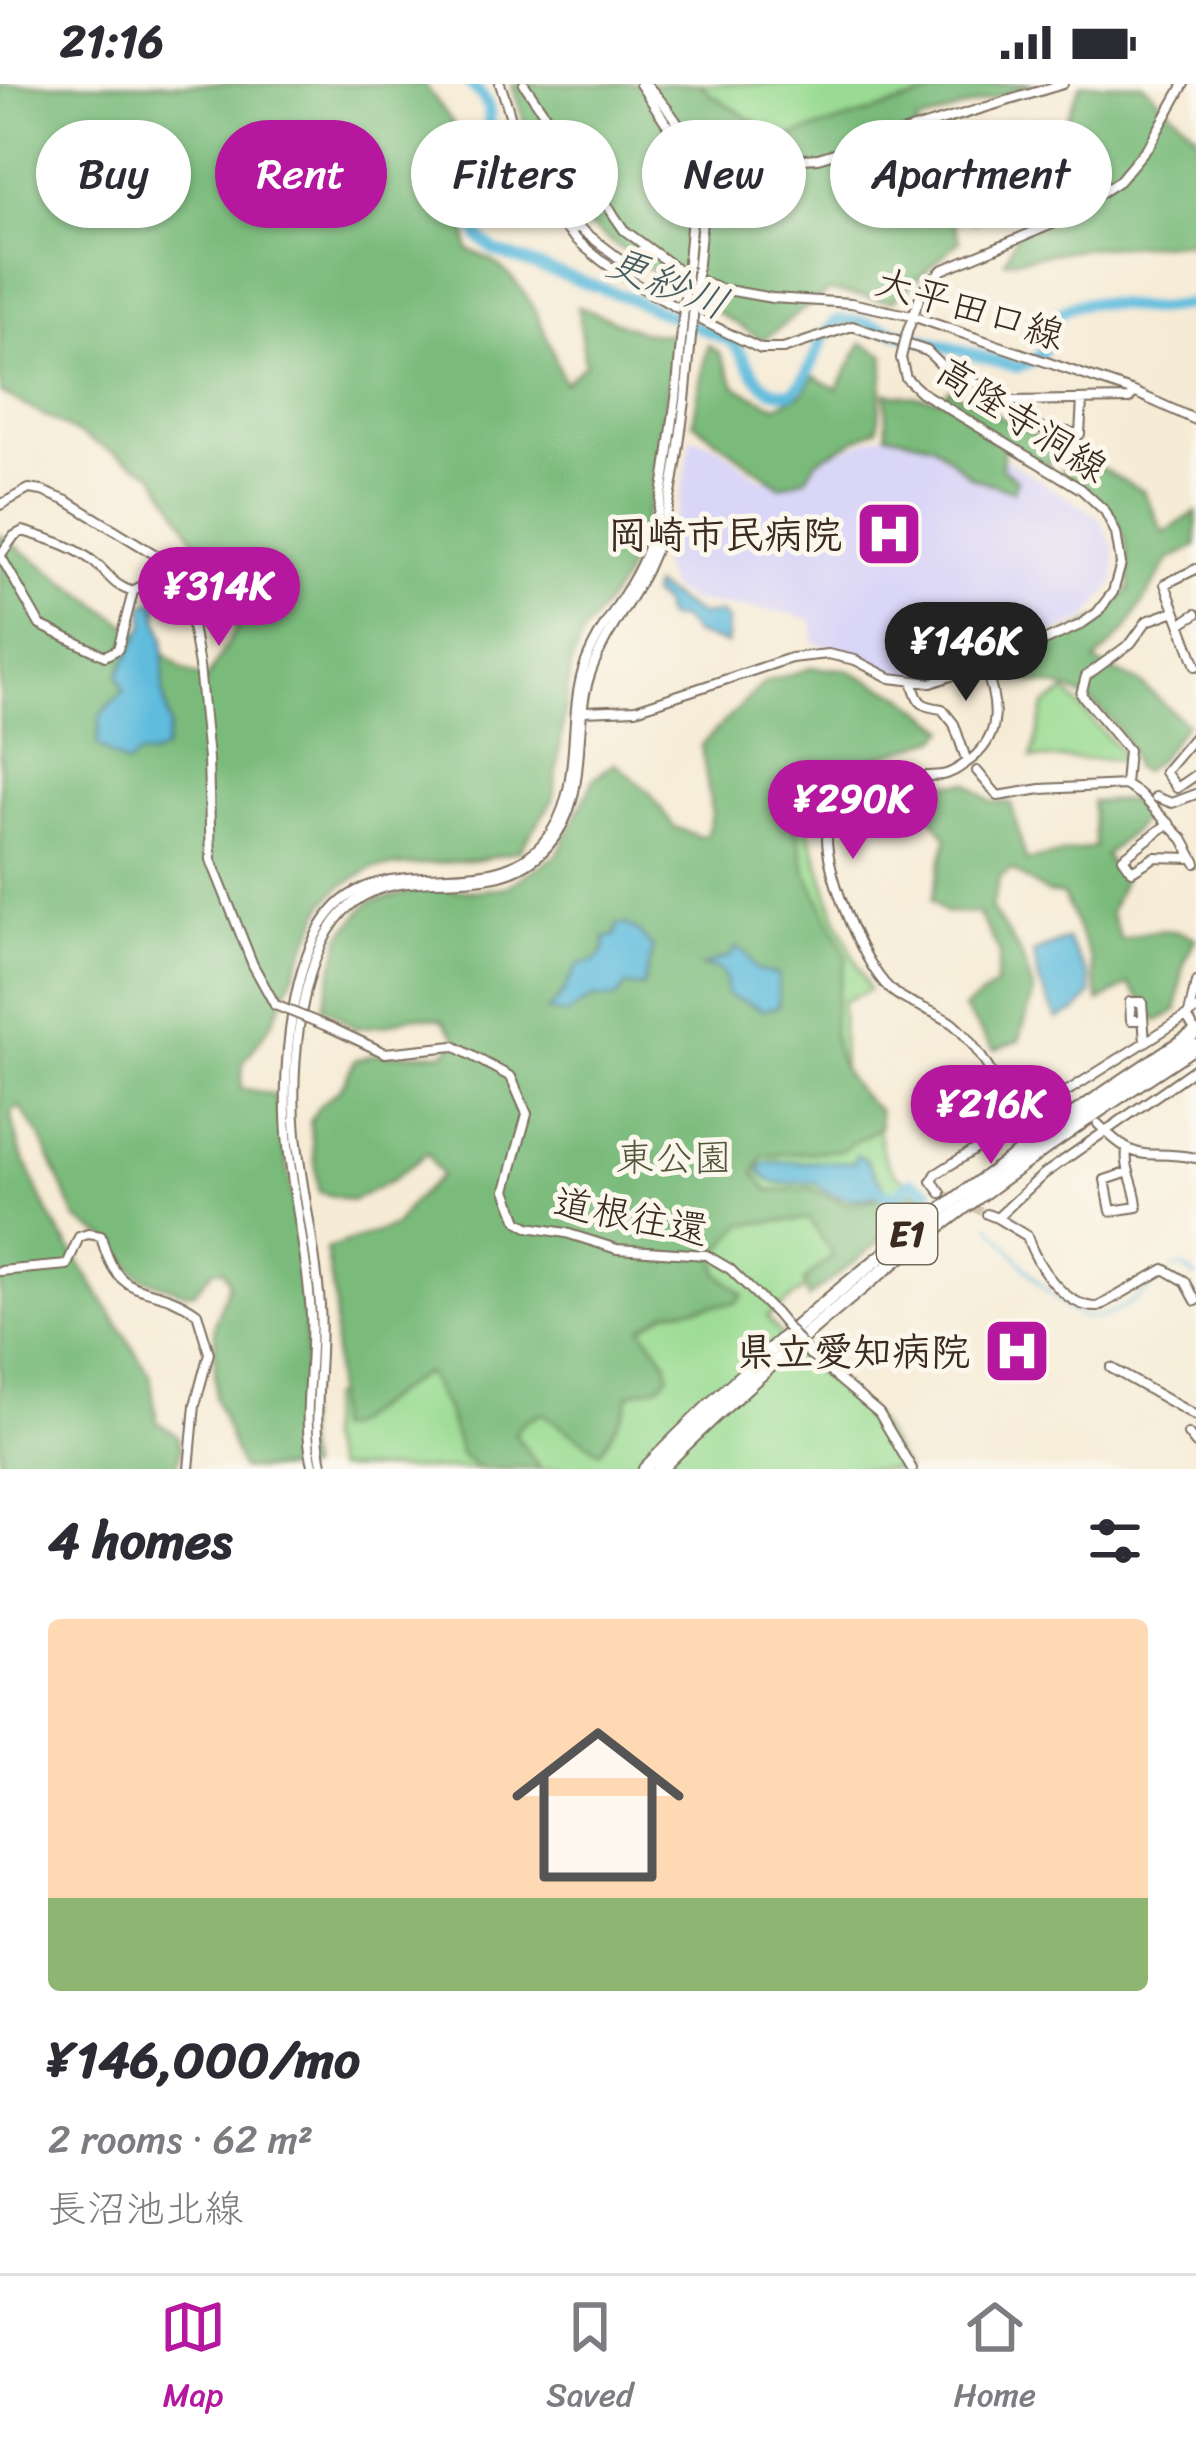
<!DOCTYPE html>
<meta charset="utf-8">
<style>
:root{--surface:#fff;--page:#f2f2f3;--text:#2b2b33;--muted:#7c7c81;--line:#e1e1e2;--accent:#b5179e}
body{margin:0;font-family:Sriracha,"Klee One",sans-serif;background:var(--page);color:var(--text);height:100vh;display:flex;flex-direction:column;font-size:45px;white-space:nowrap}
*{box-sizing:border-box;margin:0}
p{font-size:39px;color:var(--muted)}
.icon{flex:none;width:66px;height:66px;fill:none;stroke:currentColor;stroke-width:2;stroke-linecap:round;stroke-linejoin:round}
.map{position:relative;height:1385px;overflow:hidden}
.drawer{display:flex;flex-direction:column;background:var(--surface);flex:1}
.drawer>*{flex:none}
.hud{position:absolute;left:36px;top:36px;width:1125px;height:108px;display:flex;gap:24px}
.price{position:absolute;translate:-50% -102px;padding:0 27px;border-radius:42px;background:var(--accent);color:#fff;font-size:39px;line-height:78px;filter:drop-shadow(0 3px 6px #0008)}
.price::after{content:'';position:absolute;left:50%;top:72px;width:36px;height:27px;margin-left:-18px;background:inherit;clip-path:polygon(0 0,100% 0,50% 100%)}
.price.current{background:#222;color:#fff}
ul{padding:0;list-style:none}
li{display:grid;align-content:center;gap:24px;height:636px;padding:0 48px}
li span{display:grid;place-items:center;height:372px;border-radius:12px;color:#555}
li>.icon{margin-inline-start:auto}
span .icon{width:216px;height:216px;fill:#fffc;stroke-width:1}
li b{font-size:51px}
h2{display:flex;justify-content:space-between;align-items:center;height:144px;padding:0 48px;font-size:51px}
.pill{padding:0 42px;border-radius:54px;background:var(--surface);box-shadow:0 3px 9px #0004;font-size:42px;line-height:108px}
.pill.current{background:var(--accent);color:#fff}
.status{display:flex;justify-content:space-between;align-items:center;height:84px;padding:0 60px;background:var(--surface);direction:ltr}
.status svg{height:33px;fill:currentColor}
.tabs{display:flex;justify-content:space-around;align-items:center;height:168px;border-top:3px solid var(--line);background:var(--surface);font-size:33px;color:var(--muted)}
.tabs a{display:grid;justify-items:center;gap:6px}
.tabs .current{color:var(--accent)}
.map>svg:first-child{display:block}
</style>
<div class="status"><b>21:16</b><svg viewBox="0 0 49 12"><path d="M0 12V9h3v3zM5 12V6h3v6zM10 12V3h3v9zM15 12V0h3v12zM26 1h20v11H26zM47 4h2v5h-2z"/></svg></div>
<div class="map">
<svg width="1196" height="1385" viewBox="0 0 1196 1385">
<rect width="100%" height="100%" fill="#fbf7ec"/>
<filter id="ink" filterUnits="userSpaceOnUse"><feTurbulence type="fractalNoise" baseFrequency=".00833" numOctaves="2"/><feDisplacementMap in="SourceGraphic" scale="24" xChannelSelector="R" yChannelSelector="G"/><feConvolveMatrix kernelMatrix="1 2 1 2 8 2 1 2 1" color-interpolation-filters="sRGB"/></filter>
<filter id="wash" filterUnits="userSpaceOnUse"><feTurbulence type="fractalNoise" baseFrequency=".004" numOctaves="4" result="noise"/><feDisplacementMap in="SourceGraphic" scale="48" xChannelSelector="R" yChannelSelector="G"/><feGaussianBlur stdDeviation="2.7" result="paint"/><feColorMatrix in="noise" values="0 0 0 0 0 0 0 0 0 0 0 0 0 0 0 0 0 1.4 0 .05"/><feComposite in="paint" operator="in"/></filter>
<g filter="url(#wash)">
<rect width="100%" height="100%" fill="#f6ebd5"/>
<path fill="#dad6f7" d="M934,331L1099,433L1115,466V496L1087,535L955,590L917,595L884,586L864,572L814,559L812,536L787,529L693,518L670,505L660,481L678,426L692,353L716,361L762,396Z"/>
<path fill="#99db92" stroke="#6a8258" stroke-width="3" d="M652,0H1033L721,72Z
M1066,608L1122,669V676L1032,674L1044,622Z
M806,737L835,831L869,906L842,918L843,1001L877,1030C881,1077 886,1093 933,1108L767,1233L799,1273L876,1336L905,1385H335L325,1356L329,1314L379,1272L721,796Z"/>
<path fill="#7abb7c" stroke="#5a724d" stroke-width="3" d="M0,0H424L461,50L468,166C528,186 544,245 564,299L585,280L578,222L641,248L676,251L649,424L624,495L582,552L571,582L553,716L519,767L479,776L373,784L340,803L325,819L273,937L243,979L241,1004L275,1011C287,1087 305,1167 306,1244C307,1292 298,1338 307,1385H241L215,1314V1238L229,1199L224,1186L214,1185L194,1208L186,1209L139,1193L107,1154L77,1136L40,1052L19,1022L11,1030L20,1066L49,1131L150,1291L157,1338L177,1351L181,1366L176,1385H0V451L152,559L183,586L206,596L236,545L184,436L154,390L0,308Z
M512,0H701L709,9L783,55L964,0H1034L916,40L960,156L893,217L828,207L763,256L667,198L557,119L533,65Z
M1081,0H1143L1196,50V158L1087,164L1005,177Z
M862,259L885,271L878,344L816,377L807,394L780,402L693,338L708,261L720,269L736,303L776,322L803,309L814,292L837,305Z
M949,305L1055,362L1049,383L1004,360L1002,384L1017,396L1013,407L971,393L933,360L887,350L886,309L940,315Z
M1069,367L1143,407L1164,449L1196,428V462L1169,476L1126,546L1095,578L1142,600L1186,640L1157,677L1142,688L1134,684C1131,652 1099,617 1068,606C1039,596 1031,606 1008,579L1105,532L1130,504C1127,436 1117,423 1061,389Z
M811,584L845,585L903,612L947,645L938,655L864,677L853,686L805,689L795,738L806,787L847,873C827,940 822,979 879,1027L880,1043L842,1066L762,1072L755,1090L769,1107L810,1104L847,1120L914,1108L931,1117L808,1214L804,1197L833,1171L809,1135L744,1140L716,1170L718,1189L743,1211L735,1219L668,1227L642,1244L666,1277L669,1290L660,1301L629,1310L626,1325L600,1368L542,1329L523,1338L515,1350L540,1385H478L460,1370L447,1327L425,1288L344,1344L334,1346L335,1220L326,1165L395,1142L412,1118L441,1092L427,1069L392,1096L352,1117L319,1108L310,1038L319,1022L341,1004L355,976L372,971L444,969L459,956L442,935L414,932L386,941L355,944L323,922L342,851L369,818L424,805L476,807L506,803L557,771L595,693L615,679L650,709L674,743L700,753L707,750L712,731L701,661L765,598Z
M968,699L991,718L1011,719L1026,777L1095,763L1092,718L1128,716L1144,732L1135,745L1105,771L1123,796L1110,828L1121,856C1147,847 1171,841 1195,854L1183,883L1177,926L1158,937L1129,900L1099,918L1091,876L1063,811L1047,809L1012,786L1000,793L991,824L1021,870L1034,909L1019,957L994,966L964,925L995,902L1000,869L978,829H945L932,816L947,754L916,712L923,700Z"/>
<path fill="#5fbcdd" stroke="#4d737e" stroke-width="3" d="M1079,56L1036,103L973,138L959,108Z
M653,502L700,531L720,529L727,536V560L694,550L682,536L666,534L662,519L651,511Z
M158,516V534L164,553L163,607L170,643L164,666L151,672L139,671L127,681L97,661L101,630L124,607L118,591L145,540L143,521Z
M625,840L638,847L653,864L643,903L626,902L615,915L593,914L566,931L546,927L558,917L579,880L595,877L604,867L605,854L616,851L617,841Z
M1067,855L1089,893L1091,910L1077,927L1057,935L1039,897L1033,869Z
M736,863L747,870L756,886L778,891V923L762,926C750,918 739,917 727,911L725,894L720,886L702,882L731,872Z
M856,1071L865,1074L886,1107C862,1118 835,1118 815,1098C794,1097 777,1107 761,1089V1082L768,1078H854Z"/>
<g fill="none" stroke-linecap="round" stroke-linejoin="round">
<path stroke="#5fbcdd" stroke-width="3" d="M990,1140C1010,1164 1054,1224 1083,1233C1108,1240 1148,1207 1164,1191
M1172,1185L1182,1183L1196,1193"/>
<path stroke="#5fbcdd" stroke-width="12" d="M470,0C508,32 480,50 474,86C470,106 473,134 479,153L495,167L626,213L731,257C751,276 757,314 792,308C815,290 815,255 838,236L862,238L1017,283C1057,275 1040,244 1063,227C1089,210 1121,224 1148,225C1164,226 1181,221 1196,219
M884,1108L893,1115L911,1098L929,1107"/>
</g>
</g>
<g filter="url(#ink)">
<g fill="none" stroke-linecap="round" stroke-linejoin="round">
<path stroke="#d1c4b0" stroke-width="8" stroke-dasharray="8 4" stroke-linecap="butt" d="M941,1109L987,1130"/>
<g stroke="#7c6e5e" stroke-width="12">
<path id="minor" d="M500,0C514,36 519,81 541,114C589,187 685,228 761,265H783L852,242L927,267L944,284L1014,317L1129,315L1134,308
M524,0L624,146L677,185L716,204L772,214L851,219L912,232L1134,308L1196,336
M640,0L682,63L694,109
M646,0C681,37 704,74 703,126
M700,82L818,74L1063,0
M569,148L578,143L624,178L644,164
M907,249L922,207L942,186L1055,139L1119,97L1150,60L1184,0
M1041,344L1080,350L1082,316
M0,421L29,405L42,407L67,417L169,479L186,506L199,582L208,675L211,776L253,881L275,921
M0,471L40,541L105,572L118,565L133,508L169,479
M0,472L14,452L23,447C48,455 75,462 95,479C110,491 113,502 133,508
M1196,485L1165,500L1196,582
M1180,540L1196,530
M984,581C998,618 1004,654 966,679C959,684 951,690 942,691C895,697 844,678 828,743C820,778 862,879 889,904C907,921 934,925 953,940C982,964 1001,1009 1021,1039
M913,600C918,621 923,622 942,625L954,640L965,672
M584,627L636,625L791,574L828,570L855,576L890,594L931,599L1026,565L1080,541L1097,529L1113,508L1121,480L1116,449L1105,427L1081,405L921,308L906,294L901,274
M1196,651L1165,688L1177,704L1196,691
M977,687L998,712L1041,705L1125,701L1141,711L1183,755L1196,779
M1125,701L1128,666L1081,610L1086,592L1131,559L1147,537L1175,527
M1156,713L1172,719L1196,710
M1169,739L1123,774L1132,787L1155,773L1191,774
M1143,936H1131L1130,918H1142L1145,958
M1192,941L1188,934L1196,898
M334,945L385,969L454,962L511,993L527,1030L506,1106L518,1137L528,1143L566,1149L617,1165L706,1171L730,1185L775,1229
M1098,1040C1142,1084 1141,1064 1196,1074
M1127,1066C1124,1086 1137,1103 1137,1123L1111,1127L1105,1096L1129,1088
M941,1109L932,1097L936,1090L1196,926
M987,1130L997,1134L1044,1090L1196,984
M997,1134L1027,1152C1036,1181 1065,1224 1098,1223L1164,1185L1185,1197L1196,1217
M0,1187L67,1181L79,1153L88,1150L101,1152C119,1224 149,1194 197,1229L209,1269L195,1321L189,1385
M811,1272L879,1329L912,1385
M1111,1284L1196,1332
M1188,1350L1196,1360
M314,1385C300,1334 314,1283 311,1232C308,1174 294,1118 288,1061C281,995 288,855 347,813C405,772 491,816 542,760C585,712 566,642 583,586C597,542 632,509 647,466C665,419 668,365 676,315
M323,1385C310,1331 324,1277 320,1222C316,1164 302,1108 296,1051C290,987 298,861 353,819C411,775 496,822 548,762C590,714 572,653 588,597C600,555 628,524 647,485C672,433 677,373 685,317"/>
</g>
<g stroke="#7c6e5e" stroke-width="16">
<path id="highway" d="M645,1385C810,1215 998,1077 1196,948
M660,1385C825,1222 1002,1088 1196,962"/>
</g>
<use href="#minor" stroke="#fff" stroke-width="8"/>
<use href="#highway" stroke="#fff" stroke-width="12"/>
<g stroke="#7c6e5e" stroke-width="12" stroke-linecap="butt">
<path id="minor-bridge" d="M901,274L907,249
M676,315L694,109
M685,317L703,126
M275,921L334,945
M775,1229L811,1272"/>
</g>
<use href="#minor-bridge" stroke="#fff" stroke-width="8"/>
</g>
</g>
<defs>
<g id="hospital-square" transform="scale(3.45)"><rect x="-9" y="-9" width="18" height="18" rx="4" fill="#b5179e" stroke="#fbf7ec"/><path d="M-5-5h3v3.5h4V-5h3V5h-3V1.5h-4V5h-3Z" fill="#fff"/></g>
</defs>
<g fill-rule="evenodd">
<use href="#hospital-square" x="889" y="450"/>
<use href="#hospital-square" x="1017" y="1267"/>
</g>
<g text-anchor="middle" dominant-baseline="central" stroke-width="10" stroke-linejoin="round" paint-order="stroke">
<rect fill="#fbf7ec" stroke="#75685c" stroke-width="3" x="877" y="1120" width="60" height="60" rx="9"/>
<g font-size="36" font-weight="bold" fill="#3b2a1e">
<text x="907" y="1150">E1</text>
</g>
<g font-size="39" fill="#3b2a1e" stroke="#fbf7ec">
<text transform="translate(970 224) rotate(17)">大平田口線</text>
<text transform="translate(1022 335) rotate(33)">高隆寺洞線</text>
<text transform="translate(631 1132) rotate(11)">道根往還</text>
</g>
<g font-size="39" font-weight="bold" fill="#3b2a1e" stroke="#fbf7ec" text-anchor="end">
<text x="842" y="450">岡崎市民病院</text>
<text x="970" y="1267">県立愛知病院</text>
</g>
<g font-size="39" fill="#52563b" stroke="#fbf7ec">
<text x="674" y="1073">東公園</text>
</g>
<g font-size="42" font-style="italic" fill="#485d61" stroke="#fbf7ec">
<text transform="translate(668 199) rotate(22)">更紗川</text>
</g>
</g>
</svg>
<b class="price" style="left:219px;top:565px">¥314K</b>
<b class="price current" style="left:966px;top:620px">¥146K</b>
<b class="price" style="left:853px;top:778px">¥290K</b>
<b class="price" style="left:991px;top:1083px">¥216K</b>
<div class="hud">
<a class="pill">Buy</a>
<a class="pill current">Rent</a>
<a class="pill">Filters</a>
<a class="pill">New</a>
<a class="pill">Apartment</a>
</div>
</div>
<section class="drawer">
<h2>4 homes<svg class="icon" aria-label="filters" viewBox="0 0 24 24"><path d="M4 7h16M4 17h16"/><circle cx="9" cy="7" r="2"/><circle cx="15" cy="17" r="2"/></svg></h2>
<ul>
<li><span style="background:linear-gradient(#ffd9b3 75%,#8fb573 0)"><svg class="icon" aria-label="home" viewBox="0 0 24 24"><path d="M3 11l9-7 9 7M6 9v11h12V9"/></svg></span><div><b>¥146,000/mo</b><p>2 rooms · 62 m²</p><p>長沼池北線</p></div></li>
</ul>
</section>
<nav class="tabs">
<a class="current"><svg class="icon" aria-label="map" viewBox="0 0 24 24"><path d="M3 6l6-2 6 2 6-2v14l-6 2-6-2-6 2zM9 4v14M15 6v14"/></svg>Map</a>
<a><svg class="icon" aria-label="saved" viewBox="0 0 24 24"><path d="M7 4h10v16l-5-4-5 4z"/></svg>Saved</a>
<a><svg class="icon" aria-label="home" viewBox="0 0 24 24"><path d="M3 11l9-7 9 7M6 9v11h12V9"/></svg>Home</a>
</nav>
